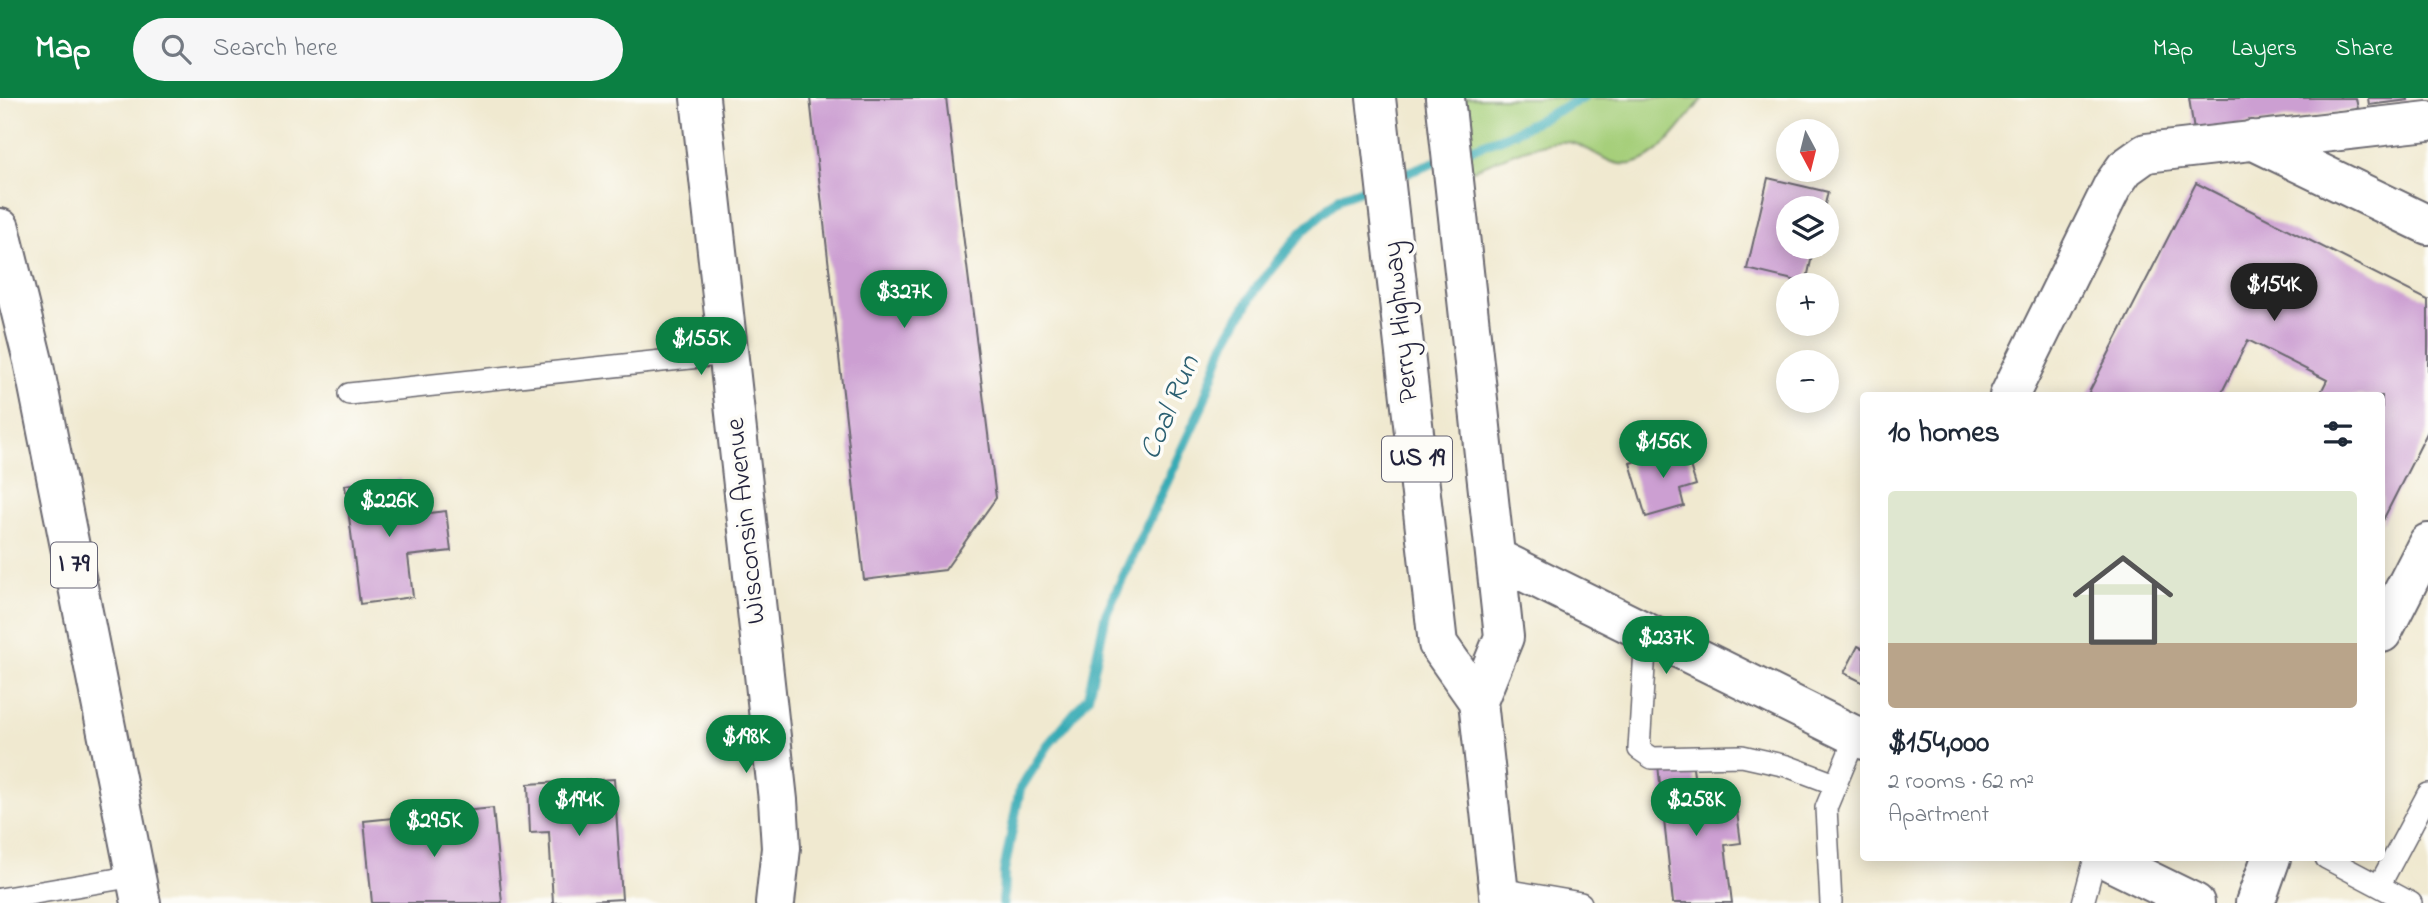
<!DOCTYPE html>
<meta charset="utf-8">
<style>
:root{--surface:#fff;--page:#f6f6f7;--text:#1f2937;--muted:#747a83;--accent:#0b8043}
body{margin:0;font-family:"Indie Flower",sans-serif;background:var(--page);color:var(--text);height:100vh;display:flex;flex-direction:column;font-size:26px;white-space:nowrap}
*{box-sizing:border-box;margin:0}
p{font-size:23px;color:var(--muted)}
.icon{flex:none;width:38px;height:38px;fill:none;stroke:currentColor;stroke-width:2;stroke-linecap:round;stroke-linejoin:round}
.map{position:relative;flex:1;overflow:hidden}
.panel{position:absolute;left:1860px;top:294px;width:525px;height:469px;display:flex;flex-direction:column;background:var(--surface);border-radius:7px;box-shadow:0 4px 18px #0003}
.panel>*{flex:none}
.needle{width:46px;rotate:173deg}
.fabs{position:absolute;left:1776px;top:21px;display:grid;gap:14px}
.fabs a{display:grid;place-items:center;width:63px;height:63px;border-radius:50%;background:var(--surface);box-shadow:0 4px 18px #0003;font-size:35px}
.price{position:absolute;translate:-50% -60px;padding:0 16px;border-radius:24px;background:var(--accent);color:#fff;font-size:23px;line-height:46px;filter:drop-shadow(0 2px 4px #0008)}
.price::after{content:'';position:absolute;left:50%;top:42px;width:21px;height:16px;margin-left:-10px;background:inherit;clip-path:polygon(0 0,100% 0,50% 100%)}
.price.selected{background:#222;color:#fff}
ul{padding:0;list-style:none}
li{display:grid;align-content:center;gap:14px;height:371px;padding:0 28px}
li span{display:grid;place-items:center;height:217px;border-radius:7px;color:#555}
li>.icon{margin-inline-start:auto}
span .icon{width:126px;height:126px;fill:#fffc;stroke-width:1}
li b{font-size:30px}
h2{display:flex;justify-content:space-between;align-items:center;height:84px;padding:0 28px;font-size:30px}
header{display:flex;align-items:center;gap:42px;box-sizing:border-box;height:98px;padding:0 35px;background:var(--accent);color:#fff}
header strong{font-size:33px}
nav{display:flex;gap:38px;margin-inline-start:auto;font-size:24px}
.search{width:490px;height:63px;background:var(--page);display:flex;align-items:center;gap:18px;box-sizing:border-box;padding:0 24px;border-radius:38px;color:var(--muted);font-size:26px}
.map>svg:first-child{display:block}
</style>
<header>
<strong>Map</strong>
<div class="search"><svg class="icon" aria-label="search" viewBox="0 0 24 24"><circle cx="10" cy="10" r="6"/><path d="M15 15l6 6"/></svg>Search here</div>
<nav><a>Map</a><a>Layers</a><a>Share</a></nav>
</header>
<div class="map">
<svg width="2428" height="805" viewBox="0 0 2428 805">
<rect width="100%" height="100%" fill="#fdfcf7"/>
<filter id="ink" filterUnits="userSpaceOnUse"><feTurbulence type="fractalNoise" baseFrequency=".0143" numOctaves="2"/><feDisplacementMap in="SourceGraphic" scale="14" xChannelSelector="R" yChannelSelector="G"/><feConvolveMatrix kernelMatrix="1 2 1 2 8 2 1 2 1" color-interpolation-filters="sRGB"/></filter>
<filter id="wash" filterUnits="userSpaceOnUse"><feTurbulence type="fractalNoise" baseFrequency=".00686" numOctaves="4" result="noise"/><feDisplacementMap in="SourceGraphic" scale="28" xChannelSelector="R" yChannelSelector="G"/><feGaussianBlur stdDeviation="1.57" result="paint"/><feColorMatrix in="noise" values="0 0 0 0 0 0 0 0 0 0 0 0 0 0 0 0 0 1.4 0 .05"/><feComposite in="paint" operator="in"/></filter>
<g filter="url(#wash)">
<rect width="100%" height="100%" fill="#f0e9d0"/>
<path fill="#a6cf7a" stroke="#64785a" stroke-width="2" d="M1445,0H1703C1682,25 1651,79 1612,64C1598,59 1582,45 1567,44C1538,41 1482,69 1454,80Z"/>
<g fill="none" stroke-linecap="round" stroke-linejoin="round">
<path stroke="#39abb5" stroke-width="10" d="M1003,805L1004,774L1020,691L1048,647L1088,599L1106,516L1202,308L1223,248L1255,192L1302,134L1341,99L1506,38L1583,0"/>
</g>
<g id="blocks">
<path fill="#cc9fd2" d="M810,0H946L996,400L945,472L864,482Z
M2189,0H2356L2358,11L2194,33Z
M2368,0H2408V2L2369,7Z
M1768,80L1828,94L1824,110H1788V149H1814L1806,185L1747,171Z
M2196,85L2428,202V333L2382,424V298H2319L2327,282L2248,242L2220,298H2087Z
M1684,348L1696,387L1680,392L1684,408L1646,419L1630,365Z
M400,381L405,418L446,413L451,453L408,458L413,499L360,506L345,387Z
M1858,548L1864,551V585L1844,575Z
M1692,663L1697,700L1721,697L1723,715L1737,714L1741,745L1725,747L1732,805H1673L1658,667Z
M614,681L622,801L553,805L549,734L530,735L528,686Z
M493,710L502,805H372L364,723Z"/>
</g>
</g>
<g filter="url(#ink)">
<use href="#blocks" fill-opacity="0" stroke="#6a686f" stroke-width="2"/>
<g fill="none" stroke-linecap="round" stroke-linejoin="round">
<g stroke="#6a686f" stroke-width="24">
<path id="service" d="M349,296L728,256
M1646,535L1639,651L1652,660L1742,658L1787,668L1835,686
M2326,760L2379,788
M1499,791L1581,805
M0,801L135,778
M1831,805L1826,710L1856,638
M2083,805L2095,760
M2411,805L2379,788L2428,696"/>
</g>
<g stroke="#6a686f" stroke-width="42">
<path id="minor" d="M700,0L778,702L781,750L775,805
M2252,42L2428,127
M2009,298L2113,87L2125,70L2146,55L2428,23
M2382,535L2428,445
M2255,805L2271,760"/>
</g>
<g stroke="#6a686f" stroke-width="42">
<path id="tertiary" d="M1496,460L1864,642
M2103,760L2195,805"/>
</g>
<g stroke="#6a686f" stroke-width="42">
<path id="primary" d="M1376,0L1438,546L1478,603
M1445,0L1504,539L1478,603L1500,805"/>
</g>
<g stroke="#6a686f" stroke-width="42">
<path id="motorway" d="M0,130L33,263L141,805"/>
</g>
<use href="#service" stroke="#fff" stroke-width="21"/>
<use href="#minor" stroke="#fff" stroke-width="38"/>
<use href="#tertiary" stroke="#fff" stroke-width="38"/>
<use href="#primary" stroke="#fff" stroke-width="38"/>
<use href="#motorway" stroke="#fff" stroke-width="38"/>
</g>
</g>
<g text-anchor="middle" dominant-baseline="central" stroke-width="7" stroke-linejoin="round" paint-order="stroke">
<g fill="#fdfcf7" stroke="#646373" stroke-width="2">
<rect x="1382" y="338.5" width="70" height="45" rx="5"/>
<rect x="51" y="444.5" width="46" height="45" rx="5"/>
</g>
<g font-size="26" font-weight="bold" fill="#22223b">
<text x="1417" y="361">US 19</text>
<text x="74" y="467">I 79</text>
</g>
<g font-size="28" fill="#22223b" stroke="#fdfcf7">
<text transform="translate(1402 224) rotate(-96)">Perry Highway</text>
<text transform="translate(747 423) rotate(-96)">Wisconsin Avenue</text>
</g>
<g font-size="30" font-style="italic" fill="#2c6072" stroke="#fdfcf7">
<text transform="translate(1171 310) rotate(-67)">Coal Run</text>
</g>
</g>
</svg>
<div class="fabs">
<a><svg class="needle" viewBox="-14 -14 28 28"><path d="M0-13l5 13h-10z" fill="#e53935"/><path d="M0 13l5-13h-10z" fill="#747a83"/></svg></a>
<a><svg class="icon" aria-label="layers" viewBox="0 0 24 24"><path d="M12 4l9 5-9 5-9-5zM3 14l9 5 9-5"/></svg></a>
<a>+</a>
<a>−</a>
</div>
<b class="price selected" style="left:2274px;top:225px">$154K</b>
<b class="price" style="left:904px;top:232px">$327K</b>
<b class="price" style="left:701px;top:279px">$155K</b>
<b class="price" style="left:1663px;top:382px">$156K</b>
<b class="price" style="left:389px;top:441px">$226K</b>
<b class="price" style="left:1666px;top:578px">$237K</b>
<b class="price" style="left:746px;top:677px">$198K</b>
<b class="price" style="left:579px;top:740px">$194K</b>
<b class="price" style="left:1696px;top:740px">$258K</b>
<b class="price" style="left:434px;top:761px">$295K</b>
<section class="panel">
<h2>10 homes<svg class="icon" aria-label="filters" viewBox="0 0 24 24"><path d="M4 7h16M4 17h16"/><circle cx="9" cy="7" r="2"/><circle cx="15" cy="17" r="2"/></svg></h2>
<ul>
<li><span style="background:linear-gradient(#dfe7d0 70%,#b9a48a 0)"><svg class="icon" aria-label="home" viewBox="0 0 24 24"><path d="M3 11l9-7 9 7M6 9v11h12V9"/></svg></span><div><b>$154,000</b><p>2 rooms · 62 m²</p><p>Apartment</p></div></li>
</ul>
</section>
</div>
